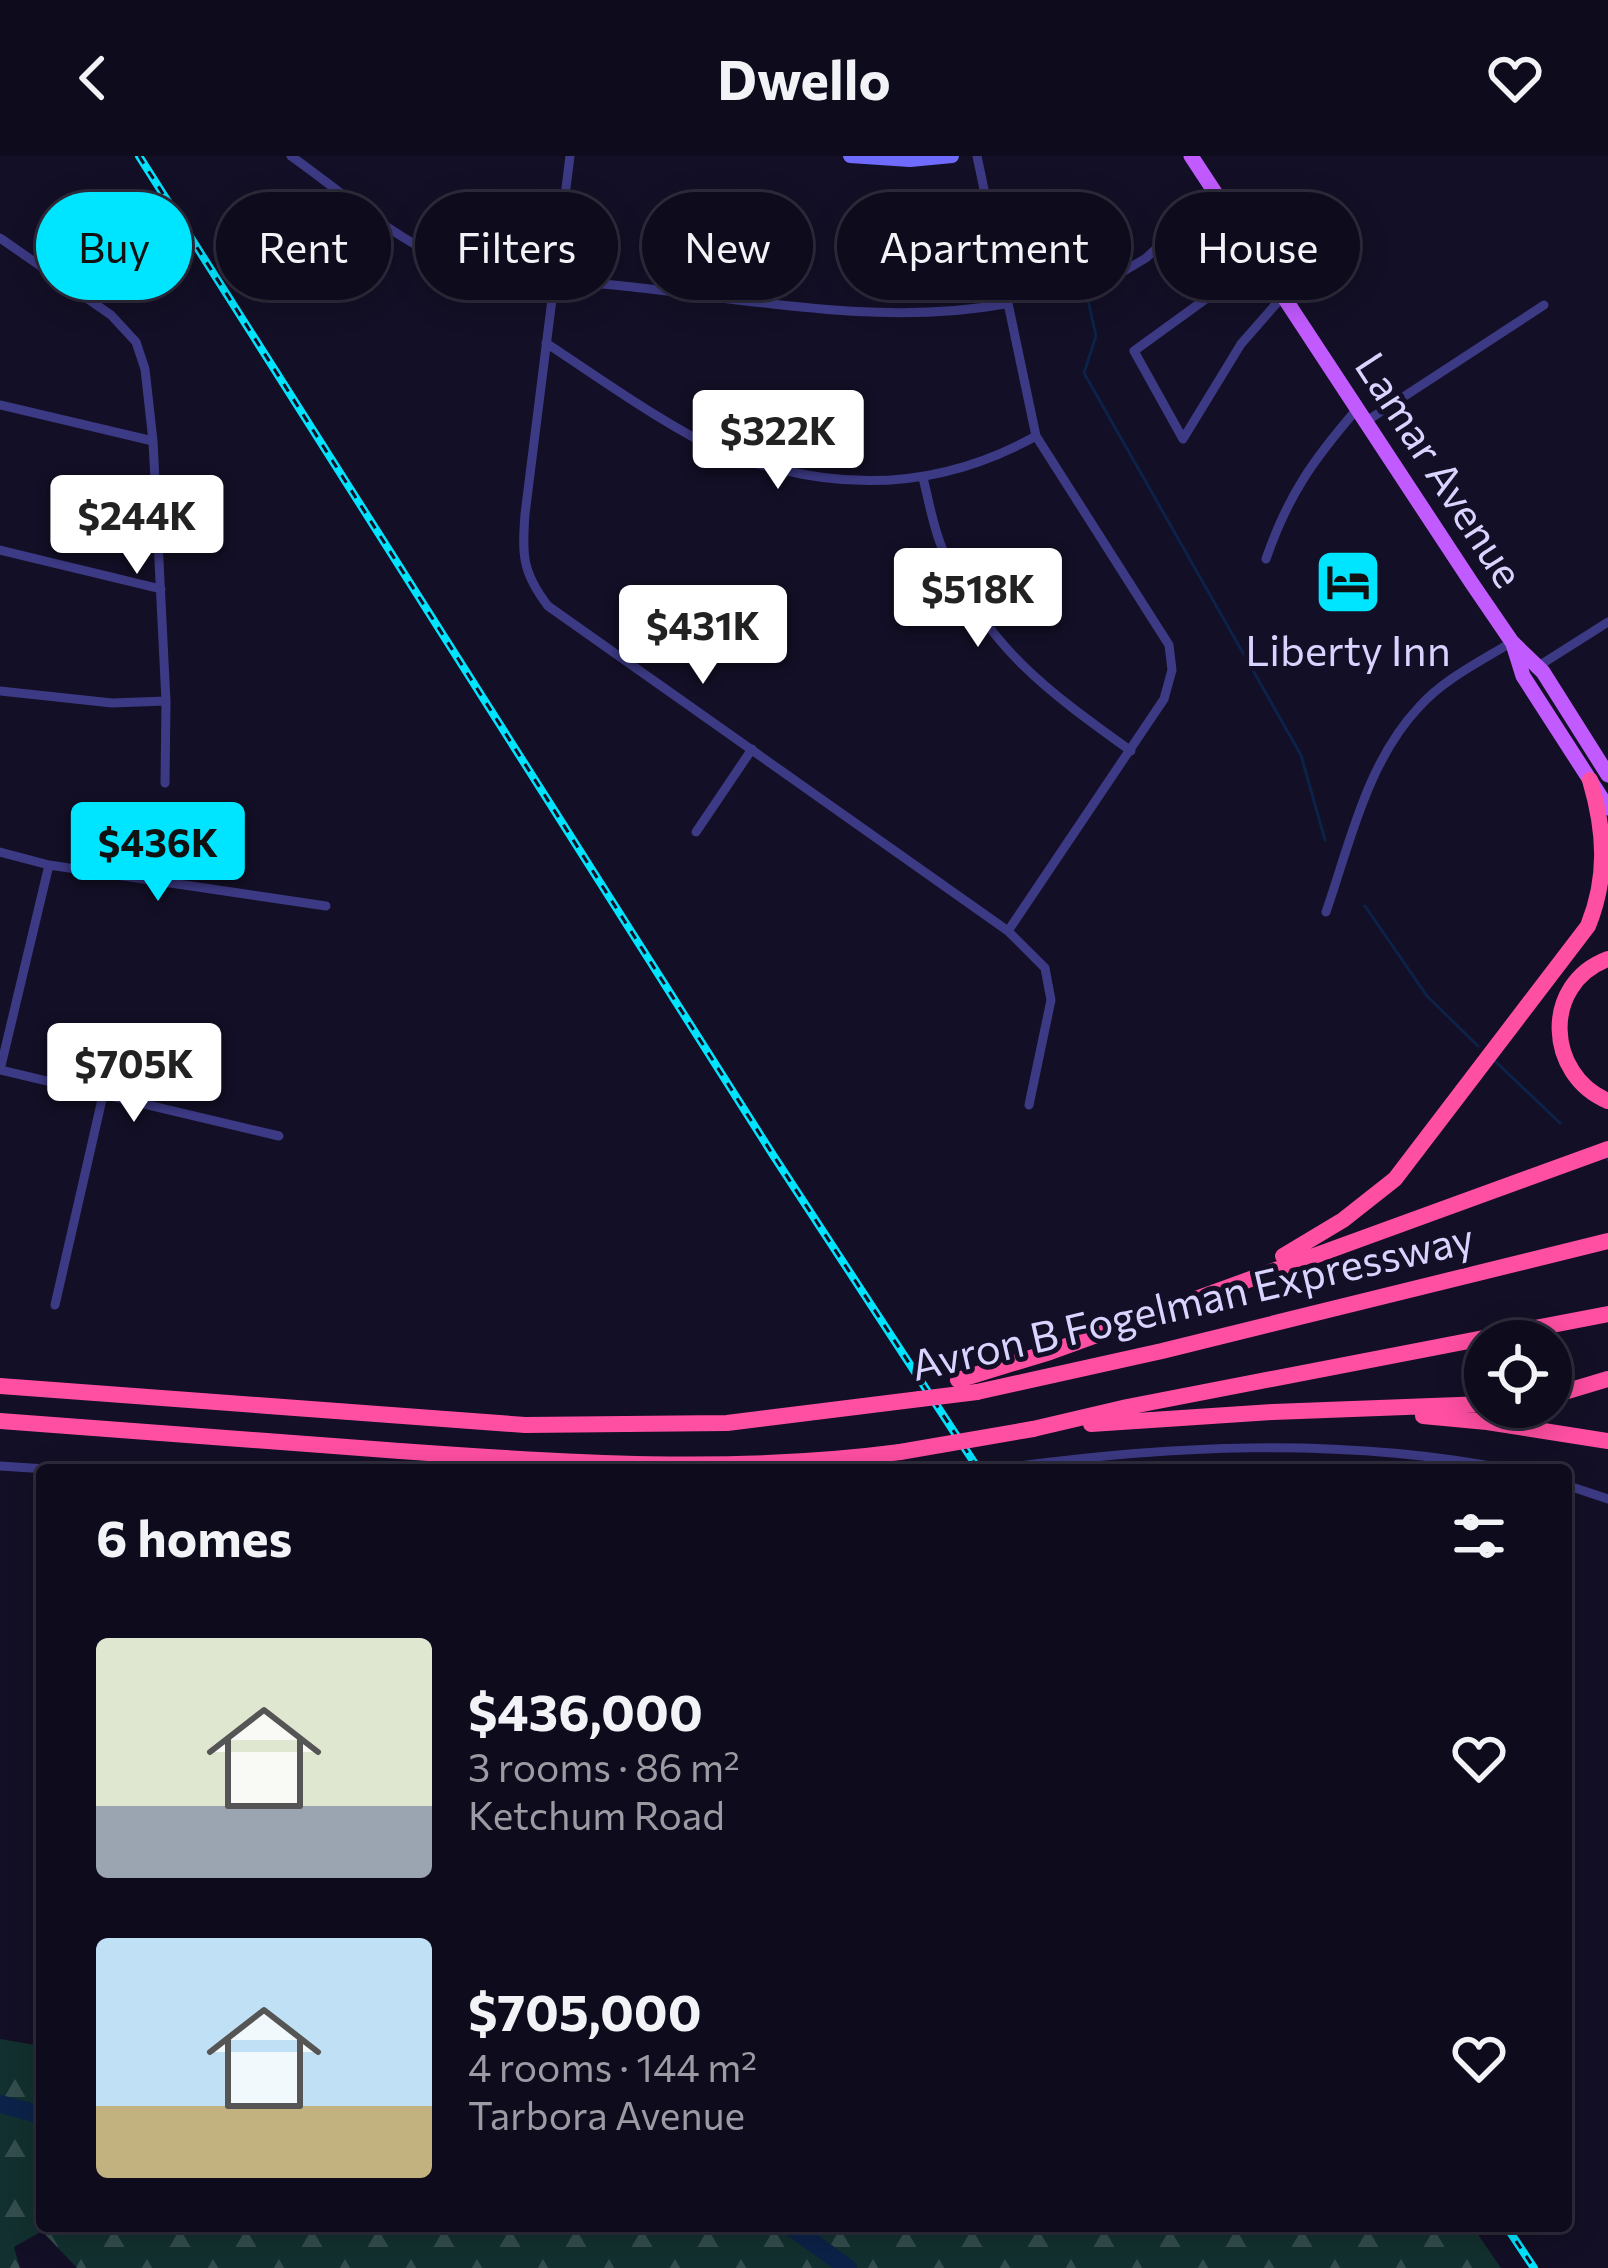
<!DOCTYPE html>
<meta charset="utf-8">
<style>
:root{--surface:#0e0b1c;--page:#171425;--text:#f1f3f6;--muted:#9b9ba3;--line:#2e2b3b;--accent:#00e5ff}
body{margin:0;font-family:Commissioner,sans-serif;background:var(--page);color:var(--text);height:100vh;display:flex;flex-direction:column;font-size:45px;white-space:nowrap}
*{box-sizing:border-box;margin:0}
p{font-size:39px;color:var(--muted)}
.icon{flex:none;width:66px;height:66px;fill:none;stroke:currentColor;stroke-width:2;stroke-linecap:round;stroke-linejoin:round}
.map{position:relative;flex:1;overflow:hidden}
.drawer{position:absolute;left:36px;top:1308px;width:1536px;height:768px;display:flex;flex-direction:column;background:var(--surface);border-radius:12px;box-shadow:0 6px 30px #0003,0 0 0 3px var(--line)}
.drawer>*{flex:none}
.hud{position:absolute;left:36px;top:36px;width:1536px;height:108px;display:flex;gap:24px}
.buttons{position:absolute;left:1464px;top:1164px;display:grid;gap:24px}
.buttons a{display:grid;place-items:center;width:108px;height:108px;border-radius:50%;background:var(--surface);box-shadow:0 6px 30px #0003,0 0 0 3px var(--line);font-size:60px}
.price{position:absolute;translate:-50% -102px;padding:0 27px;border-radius:12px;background:#fff;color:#222;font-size:39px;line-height:78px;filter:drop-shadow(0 3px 6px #0008)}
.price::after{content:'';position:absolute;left:50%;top:72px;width:36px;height:27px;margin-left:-18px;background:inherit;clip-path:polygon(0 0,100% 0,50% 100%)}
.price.selected{background:var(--accent);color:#111}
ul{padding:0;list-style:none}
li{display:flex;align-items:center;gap:36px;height:300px;padding:0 60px}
li span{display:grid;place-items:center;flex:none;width:336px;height:240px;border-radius:12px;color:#555}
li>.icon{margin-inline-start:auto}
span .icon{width:144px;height:144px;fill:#fffc;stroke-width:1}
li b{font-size:51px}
h2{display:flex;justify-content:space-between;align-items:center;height:144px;padding:0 60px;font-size:51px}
.chip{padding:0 42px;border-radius:54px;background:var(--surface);box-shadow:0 6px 30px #0003,0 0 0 3px var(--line);font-size:42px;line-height:108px}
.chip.selected{background:var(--accent);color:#111}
header{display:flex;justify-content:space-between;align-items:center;height:156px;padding:0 60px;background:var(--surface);font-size:54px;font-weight:700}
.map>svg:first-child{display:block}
</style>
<header><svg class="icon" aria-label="back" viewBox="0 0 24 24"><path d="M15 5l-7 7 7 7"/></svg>Dwello<svg class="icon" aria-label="heart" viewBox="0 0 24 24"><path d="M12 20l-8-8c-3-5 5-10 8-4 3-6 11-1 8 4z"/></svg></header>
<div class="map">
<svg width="1608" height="2112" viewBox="0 0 1608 2112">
<defs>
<pattern id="forest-firs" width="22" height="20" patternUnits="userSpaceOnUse" patternTransform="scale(3)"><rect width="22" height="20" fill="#12302f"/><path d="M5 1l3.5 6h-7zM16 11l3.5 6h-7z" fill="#344d4e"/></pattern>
</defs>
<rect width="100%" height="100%" fill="#130f26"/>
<path fill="url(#forest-firs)" d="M0,1883L42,1890V2070H1472L1501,2112H77L42,2075L14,2091L20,2112H0Z"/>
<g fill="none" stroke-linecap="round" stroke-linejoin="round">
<path stroke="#0c2248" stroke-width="3" d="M1065,41L1096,180L1084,217L1301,599L1325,684
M1365,750L1427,840L1478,890
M1496,906L1560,967
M1607,1003L1608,1004"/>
<path stroke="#0c2248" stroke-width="18" d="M0,1948L42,1959
M790,2070L848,2112"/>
<path stroke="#3d3a85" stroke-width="9" d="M291,0C342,36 393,83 451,106C496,123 574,125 623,130C749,143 880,171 1005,148
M570,0L525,358C522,399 522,416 548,450L1008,775L1045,812L1051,844L1029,949
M977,0L1036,280L1169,489L1172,514L1164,543L1008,775
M0,82L111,159L136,186L145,213L153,285L166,545L165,627
M1236,121L1134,195L1183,283L1241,188L1283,140
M1094,133L1146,102L1185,66L1218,43
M546,187C604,225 663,268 726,298C742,306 762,309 779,313C870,336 955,325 1036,280
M0,249L153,285
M1365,266L1544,149
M923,322C929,345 933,372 943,394C988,492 1046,534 1131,595
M0,394L161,433
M1266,403C1288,339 1313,304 1357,253
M1537,511L1608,466
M0,535L112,547L166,545
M696,676L752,593
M0,696L49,709L326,750
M1326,756C1350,687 1367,606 1419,551C1444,523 1481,505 1512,486
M0,914L279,980
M0,914L49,709
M55,1149L103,939
M0,1310L62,1314
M990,1314C1162,1289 1341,1280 1512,1314
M1566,1329L1608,1343"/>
<path stroke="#6f6bff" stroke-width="14" d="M850,0L910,4L952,0"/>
<path stroke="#c25bff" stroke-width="15" d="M1191,0L1471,426L1512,486L1543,516L1608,619
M1513,488L1523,520L1608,652"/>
<path stroke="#ff4fa3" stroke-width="16" d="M1608,803C1541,828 1546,919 1608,945
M1283,1100L1343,1064L1395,1023L1588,770C1608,721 1605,675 1590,624
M958,1224L1050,1196L1608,993
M0,1230L525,1269L727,1267L920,1243
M977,1236L1162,1195L1608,1085
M1551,1240L1608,1223
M1423,1260L1487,1266L1608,1285
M0,1265C133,1275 267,1285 400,1295C567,1307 733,1318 900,1296
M1091,1268L1273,1256L1485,1248
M1033,1273L1127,1251L1608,1158"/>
<g stroke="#00e5ff" stroke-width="8">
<path id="rail" d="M139,0L773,999L979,1314
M1506,2070L1534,2112"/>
</g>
<use href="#rail" stroke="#130f26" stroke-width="3" stroke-dasharray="9" stroke-linecap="butt"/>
<path stroke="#ff4fa3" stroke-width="16" d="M920,1243L977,1236
M900,1296L1033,1273"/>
</g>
<defs>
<g id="hotel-square" transform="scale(3.45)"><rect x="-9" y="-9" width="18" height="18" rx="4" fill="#00e5ff" stroke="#130f26"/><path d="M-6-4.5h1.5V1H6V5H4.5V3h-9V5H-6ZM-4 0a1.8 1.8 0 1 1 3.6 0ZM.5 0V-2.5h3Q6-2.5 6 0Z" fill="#111"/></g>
</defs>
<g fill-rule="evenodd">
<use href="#hotel-square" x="1348" y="426"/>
</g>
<g text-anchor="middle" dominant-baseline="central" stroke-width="10" stroke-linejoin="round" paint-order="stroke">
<g font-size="42" fill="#d9d4ff" stroke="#130f26">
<text transform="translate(1441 313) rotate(57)">Lamar Avenue</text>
<text transform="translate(1192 1144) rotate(-13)">Avron B Fogelman Expressway</text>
</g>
<g font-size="42" fill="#d9d4ff" stroke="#130f26">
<text x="1348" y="493">Liberty Inn</text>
</g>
</g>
</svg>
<div class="buttons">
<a><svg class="icon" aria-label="locate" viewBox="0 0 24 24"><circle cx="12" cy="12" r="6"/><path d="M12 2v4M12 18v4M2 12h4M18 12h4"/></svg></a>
</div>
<b class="price" style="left:778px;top:336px">$322K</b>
<b class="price" style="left:137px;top:421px">$244K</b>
<b class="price" style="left:978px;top:494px">$518K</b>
<b class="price" style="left:703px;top:531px">$431K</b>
<b class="price selected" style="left:158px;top:748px">$436K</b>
<b class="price" style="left:134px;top:969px">$705K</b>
<div class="hud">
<a class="chip selected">Buy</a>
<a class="chip">Rent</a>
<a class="chip">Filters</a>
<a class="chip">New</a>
<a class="chip">Apartment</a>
<a class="chip">House</a>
</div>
<section class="drawer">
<h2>6 homes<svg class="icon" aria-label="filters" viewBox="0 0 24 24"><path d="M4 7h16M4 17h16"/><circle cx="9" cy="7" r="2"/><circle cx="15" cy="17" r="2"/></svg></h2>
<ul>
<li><span style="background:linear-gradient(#dfe7d0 70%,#9aa5b1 0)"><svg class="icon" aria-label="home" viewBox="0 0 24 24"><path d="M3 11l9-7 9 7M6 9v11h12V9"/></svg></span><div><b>$436,000</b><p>3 rooms · 86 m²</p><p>Ketchum Road</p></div><svg class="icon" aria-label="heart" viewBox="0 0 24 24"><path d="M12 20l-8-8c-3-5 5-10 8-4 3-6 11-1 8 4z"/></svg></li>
<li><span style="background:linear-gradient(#bfe0f5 70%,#c2b280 0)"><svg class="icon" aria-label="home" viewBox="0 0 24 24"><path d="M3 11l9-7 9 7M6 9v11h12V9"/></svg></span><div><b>$705,000</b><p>4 rooms · 144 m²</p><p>Tarbora Avenue</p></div><svg class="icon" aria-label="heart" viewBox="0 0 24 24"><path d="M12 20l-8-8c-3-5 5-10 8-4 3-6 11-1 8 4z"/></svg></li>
</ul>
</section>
</div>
